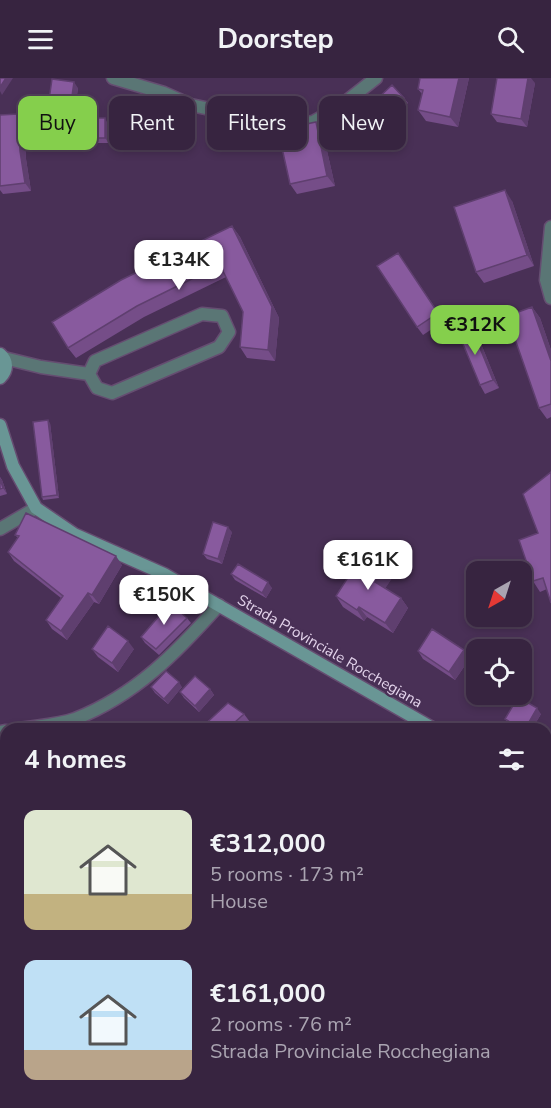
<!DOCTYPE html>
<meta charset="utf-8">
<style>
:root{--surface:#372440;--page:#3e2c47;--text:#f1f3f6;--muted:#aaa4b1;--line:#514159;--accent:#85cf4c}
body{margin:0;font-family:"Nunito Sans",sans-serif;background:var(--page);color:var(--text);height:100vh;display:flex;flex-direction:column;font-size:22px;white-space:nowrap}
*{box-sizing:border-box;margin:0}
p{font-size:20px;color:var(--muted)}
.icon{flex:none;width:33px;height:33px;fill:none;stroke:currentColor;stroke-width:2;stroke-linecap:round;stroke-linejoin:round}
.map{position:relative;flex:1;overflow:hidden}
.details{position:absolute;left:0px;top:645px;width:552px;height:386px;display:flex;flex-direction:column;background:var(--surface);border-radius:18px 18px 0 0;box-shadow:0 3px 9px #0003,0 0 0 2px var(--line)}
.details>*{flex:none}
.guide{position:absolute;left:18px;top:18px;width:516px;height:54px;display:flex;gap:12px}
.needle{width:39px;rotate:219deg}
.controls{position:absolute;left:466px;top:483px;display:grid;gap:12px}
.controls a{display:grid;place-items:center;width:66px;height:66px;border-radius:12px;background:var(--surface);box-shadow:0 3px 9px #0003,0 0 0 2px var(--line);font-size:30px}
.price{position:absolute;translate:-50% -51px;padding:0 14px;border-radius:12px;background:#fff;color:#222;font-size:20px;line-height:39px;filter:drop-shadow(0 2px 3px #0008)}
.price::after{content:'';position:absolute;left:50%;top:36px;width:18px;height:14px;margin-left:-9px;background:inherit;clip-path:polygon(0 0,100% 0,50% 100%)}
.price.active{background:var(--accent);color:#111}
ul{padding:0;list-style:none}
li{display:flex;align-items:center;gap:18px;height:150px;padding:0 24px}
li span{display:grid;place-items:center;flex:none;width:168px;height:120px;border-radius:12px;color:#555}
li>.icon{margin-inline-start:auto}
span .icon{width:72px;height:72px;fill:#fffc;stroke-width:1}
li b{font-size:26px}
h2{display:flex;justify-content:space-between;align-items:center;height:72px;padding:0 24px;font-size:26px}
.tag{padding:0 21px;border-radius:12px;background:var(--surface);box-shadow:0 3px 9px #0003,0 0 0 2px var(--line);font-size:21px;line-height:54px}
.tag.active{background:var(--accent);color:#111}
header{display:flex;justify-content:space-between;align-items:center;height:78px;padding:0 24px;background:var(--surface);font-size:27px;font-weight:700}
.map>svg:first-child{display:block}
</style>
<header><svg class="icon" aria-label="menu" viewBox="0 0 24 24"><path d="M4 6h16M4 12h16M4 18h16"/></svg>Doorstep<svg class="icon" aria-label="search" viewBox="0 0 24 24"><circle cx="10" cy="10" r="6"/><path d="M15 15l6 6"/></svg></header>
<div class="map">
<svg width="551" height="1030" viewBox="0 0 551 1030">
<rect width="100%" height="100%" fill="#493056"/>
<path fill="#345718" d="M546,1004L551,1010V1030H18L20,1024H546Z"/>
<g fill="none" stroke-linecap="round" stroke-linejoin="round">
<g stroke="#654d71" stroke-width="15">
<path id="street" d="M113,0L164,15L191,27L289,48L313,44L338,30L376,0
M551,149L546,202L551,220
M202,236L222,238L229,254L219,269L112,315L97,310L89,296L95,283Z
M4,280L41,289L89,296
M0,451L36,430
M20,651C38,648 58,647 75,641C136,617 176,575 219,527
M0,654L6,653"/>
</g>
<g stroke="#654d71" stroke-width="15">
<path id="secondary" d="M0,276C8,283 8,292 0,300
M0,347L13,388L36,430L74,456L164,496L434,651
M546,717L551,720
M546,874L551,871
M546,994L551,1000"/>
</g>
<use href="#street" stroke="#5a7675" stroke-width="12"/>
<use href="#secondary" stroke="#699695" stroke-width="12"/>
</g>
<path fill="#754d88" d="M469,0L458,49L426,43L418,32L422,16L418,11Z
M535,5L527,49L497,44L491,36Z
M78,10L75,31L53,27L49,22Z
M404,20L408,25L392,40L376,22Z
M0,37L24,44L26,81L31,113L3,116L0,112Z
M316,44L323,55L335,108L297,116L290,106Z
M108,46L109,65H83L80,60Z
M512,123L534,188L484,205L476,194Z
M232,148L240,159L279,240L275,283L247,280L240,269L243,234L226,199L144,239L76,280L68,270Z
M398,175L444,243L423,257L417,249Z
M532,229L540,240L551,272V339L547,341L539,330Z
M477,256L499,310L485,316L480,307Z
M50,345L59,420L43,422L42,419Z
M551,394L547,511L540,514L533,503L538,455Z
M0,399L2,402L7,416L0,418Z
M232,454L222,486L207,481L203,476Z
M15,457L122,487L99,526L94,524L67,562L52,551L46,542L61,520L14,483L8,474L18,460Z
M231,496L272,510L266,520L235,502Z
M392,500L385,510L401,520L408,530L393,555L367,539L364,543L343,529L336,518Z
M159,539L187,540L191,545L159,577L145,565L141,559Z
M92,571H134L118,594L98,579Z
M464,572L470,580L455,602L423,581L418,573Z
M151,609H182L168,626L155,615Z
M210,611L214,617L199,634L184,620L180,614Z
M244,636L250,644L242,651H200Z
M541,636L532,651H516L509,646L505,641Z
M546,658H551V694L546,691Z
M546,800L551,806V831L546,834Z"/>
<path fill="#5f3f6f" d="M6,0H13L2,17L0,13V9Z
M459,0H469L458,49L450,39Z
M528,0H531L535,5L527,49L521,41Z
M74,4L78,10L75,31L71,25Z
M18,36L24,44L26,81L31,113L25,105L20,73Z
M105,40L108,46L109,65L105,60Z
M316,44L323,55L335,108L327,98Z
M505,112L512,123L534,188L527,177Z
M232,148L240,159L279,240L275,283L268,272Z
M532,229L540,240L551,272V283Z
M471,248L477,256L499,310L493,302Z
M48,342L50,345L59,420L57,417Z
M0,399L2,402L7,416L3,410Z
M228,449L232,454L222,486L218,481Z
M116,478L122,487L99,526L92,517Z
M384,490L392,500L383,514L375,504Z
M268,504L272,510L266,520L262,515Z
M88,515L94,524L67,562L61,553Z
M401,520L408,530L393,555L385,545Z
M359,529L367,539L364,543L357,532Z
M128,563L134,571L118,594L112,585Z
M464,572L470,580L455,602L449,594Z
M179,604L182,609L168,626L164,621Z
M210,611L214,617L199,634L195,628Z
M537,630L541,636L532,651H525Z"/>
<path fill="#885a9e" stroke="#5f3f6f" stroke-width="1.5" d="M0,0H6L0,9Z
M420,0H459L450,39L418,32L423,12L418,11Z
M497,0H528L521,41L491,36Z
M52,1L74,4L71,25L49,22Z
M392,7L404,20L388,35L376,22Z
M18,36L20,73L25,105L0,108V37Z
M79,40H105V60H80Z
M316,44L327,98L290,106L278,52Z
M505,112L527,177L476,194L454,129Z
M232,148L272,229L268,272L240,269L243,234L220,187L137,228L68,270L52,244L121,202Z
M398,175L438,235L417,249L377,188Z
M532,229L551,283V326L539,330L507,238Z
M471,248L493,302L480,307L458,254Z
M48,342L57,417L42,419L33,344Z
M551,394V525L543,500L533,503L519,462L538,455L523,416Z
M0,401L3,410L0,411Z
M26,435L116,478L92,517L88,515L61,553L46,542L63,518L8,474L19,458L15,457Z
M213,444L228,449L218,481L203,476Z
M363,476L384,490L375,504L401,520L385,545L359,529L357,532L336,518Z
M238,486L268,504L262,515L231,496Z
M169,524L187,540L156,571L141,559L159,538L158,537Z
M108,548L128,563L112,585L92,571Z
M432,551L464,572L449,594L418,573Z
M166,593L179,604L164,621L151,609Z
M195,598L210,611L195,628L180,614Z
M518,619L537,630L525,651H522L505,641Z
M228,625L244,636L235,644L241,651H200Z
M547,656L551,658V689L546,686V658Z
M546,800L551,806V820L546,823Z
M551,879V929L548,931L546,927V882Z"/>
<g text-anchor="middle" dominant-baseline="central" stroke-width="5" stroke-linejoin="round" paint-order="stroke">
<g font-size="15" fill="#e3d3eb" stroke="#493056">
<text transform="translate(330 573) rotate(30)">Strada Provinciale Rocchegiana</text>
</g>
</g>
</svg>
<div class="controls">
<a><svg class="needle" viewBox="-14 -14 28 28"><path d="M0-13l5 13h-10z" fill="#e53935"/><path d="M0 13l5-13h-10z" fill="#aaa4b1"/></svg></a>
<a><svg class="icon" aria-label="locate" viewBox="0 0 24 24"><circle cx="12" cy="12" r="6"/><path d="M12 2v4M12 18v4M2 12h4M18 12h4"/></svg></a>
</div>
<b class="price" style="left:179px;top:213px">€134K</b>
<b class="price active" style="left:475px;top:278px">€312K</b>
<b class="price" style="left:368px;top:513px">€161K</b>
<b class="price" style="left:164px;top:548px">€150K</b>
<div class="guide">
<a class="tag active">Buy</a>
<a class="tag">Rent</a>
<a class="tag">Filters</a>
<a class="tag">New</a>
</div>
<section class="details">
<h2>4 homes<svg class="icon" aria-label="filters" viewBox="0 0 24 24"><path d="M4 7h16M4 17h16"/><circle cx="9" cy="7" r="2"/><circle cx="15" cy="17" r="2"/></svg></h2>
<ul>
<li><span style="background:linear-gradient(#dfe7d0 70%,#c2b280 0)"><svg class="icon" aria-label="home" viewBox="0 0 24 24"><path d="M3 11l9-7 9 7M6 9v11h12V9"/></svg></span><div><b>€312,000</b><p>5 rooms · 173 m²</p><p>House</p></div></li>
<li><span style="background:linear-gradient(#bfe0f5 75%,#b9a48a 0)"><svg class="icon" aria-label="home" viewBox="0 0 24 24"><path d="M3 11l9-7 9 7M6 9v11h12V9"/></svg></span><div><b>€161,000</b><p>2 rooms · 76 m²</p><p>Strada Provinciale Rocchegiana</p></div></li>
</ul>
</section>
</div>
